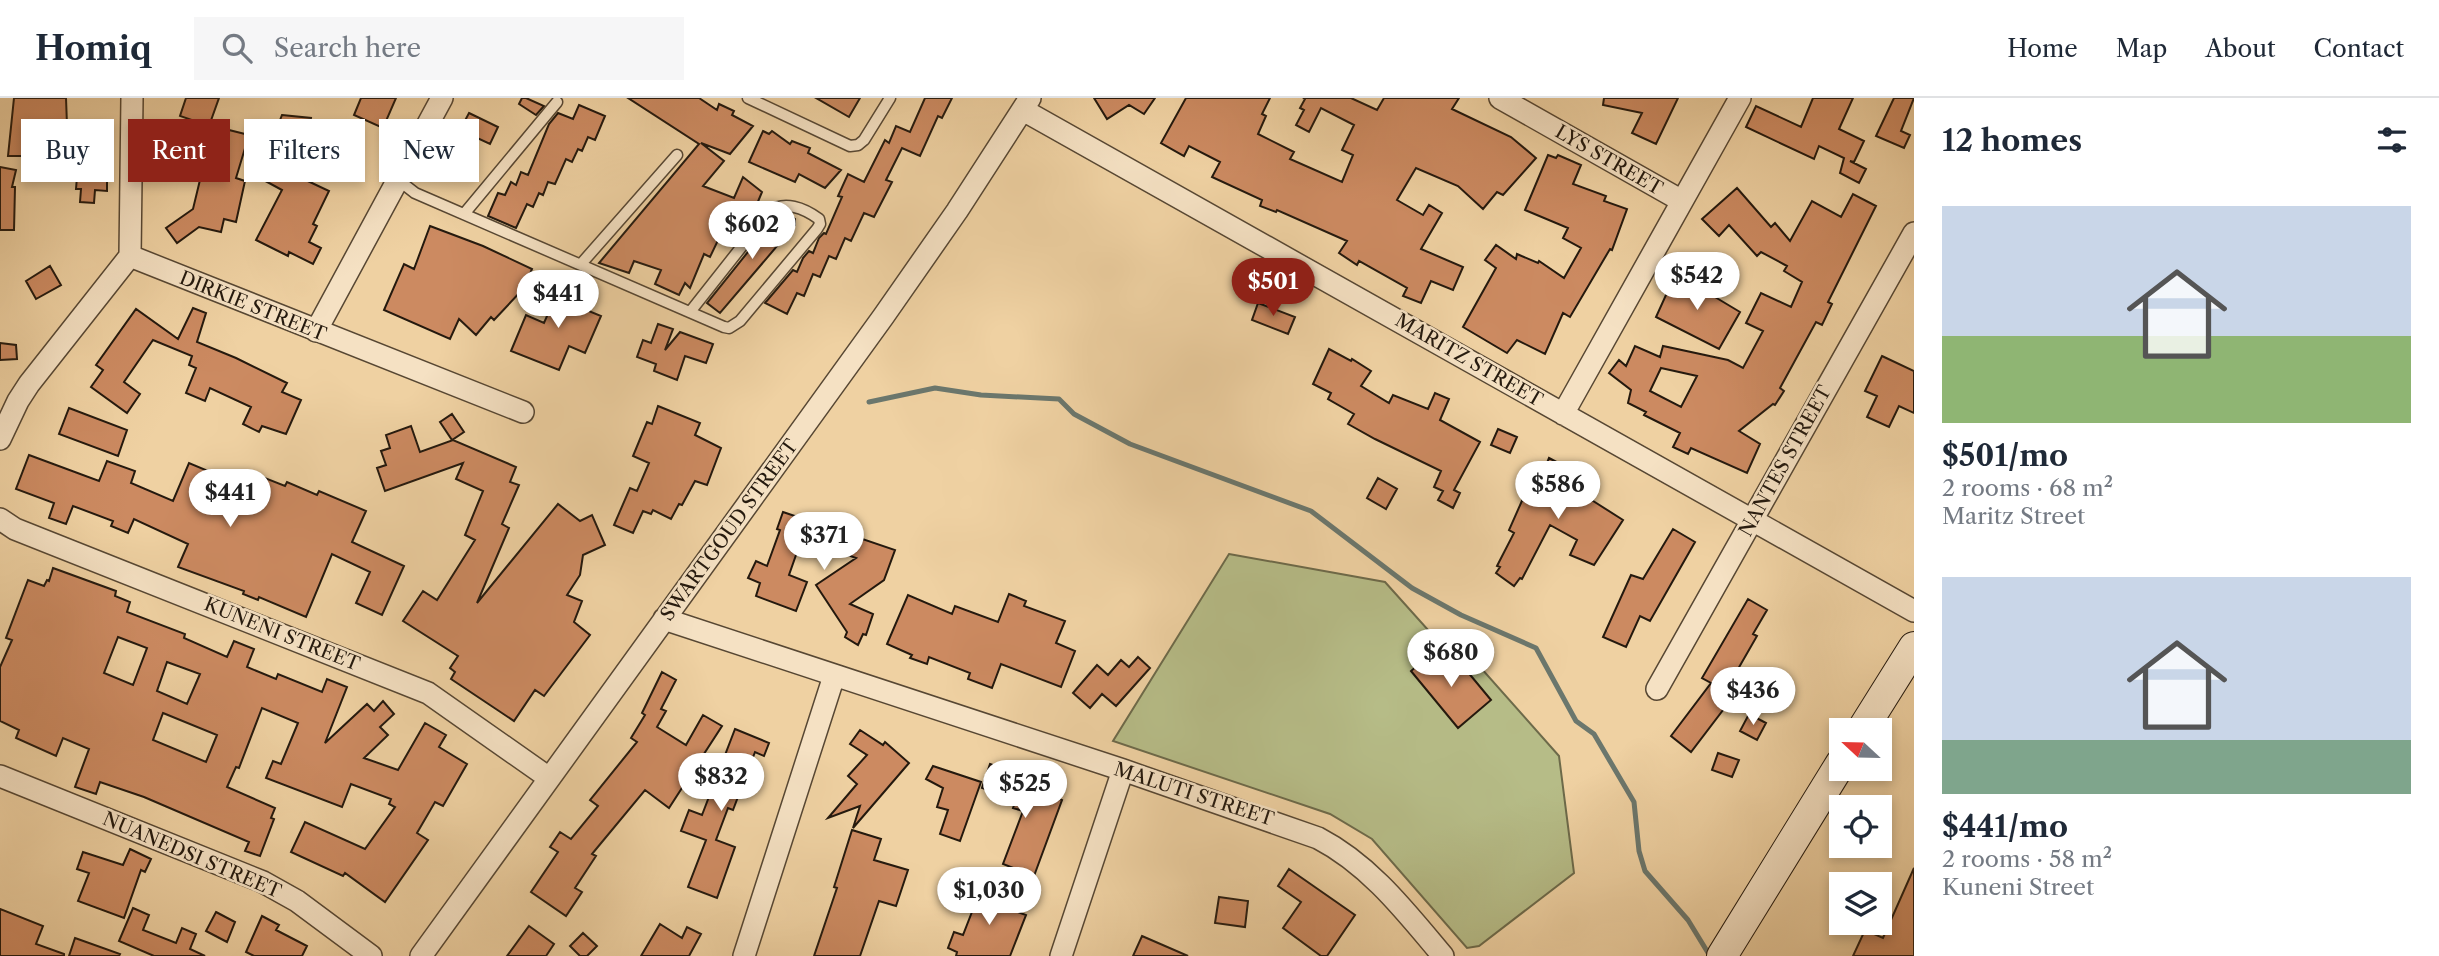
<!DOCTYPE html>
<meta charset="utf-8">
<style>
:root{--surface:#fff;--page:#f6f6f7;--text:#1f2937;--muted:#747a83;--line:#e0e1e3;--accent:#8f2418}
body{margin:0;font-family:"Libre Caslon Text",serif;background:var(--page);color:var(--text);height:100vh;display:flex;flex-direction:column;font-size:26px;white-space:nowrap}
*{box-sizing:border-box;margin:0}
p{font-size:23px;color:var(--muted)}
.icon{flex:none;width:38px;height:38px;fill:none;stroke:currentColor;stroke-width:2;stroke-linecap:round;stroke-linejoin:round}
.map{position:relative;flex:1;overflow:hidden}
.details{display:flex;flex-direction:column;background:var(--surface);width:525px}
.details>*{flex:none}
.banner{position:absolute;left:21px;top:21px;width:665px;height:63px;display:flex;gap:14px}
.needle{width:46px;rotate:292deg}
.buttons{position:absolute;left:1829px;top:620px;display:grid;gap:14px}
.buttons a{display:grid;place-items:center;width:63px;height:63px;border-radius:0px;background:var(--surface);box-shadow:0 4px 10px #0003;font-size:35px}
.price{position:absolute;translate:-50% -60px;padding:0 16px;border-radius:24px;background:#fff;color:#222;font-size:23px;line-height:46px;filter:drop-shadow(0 2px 4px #0008)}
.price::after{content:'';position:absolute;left:50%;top:42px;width:21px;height:16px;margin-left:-10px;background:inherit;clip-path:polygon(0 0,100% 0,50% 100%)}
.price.active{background:var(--accent);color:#fff}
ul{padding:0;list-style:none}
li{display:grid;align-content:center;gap:14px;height:371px;padding:0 28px}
li span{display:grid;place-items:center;height:217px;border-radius:0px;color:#555}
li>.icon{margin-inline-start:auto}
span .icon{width:126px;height:126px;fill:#fffc;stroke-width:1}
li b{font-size:30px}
h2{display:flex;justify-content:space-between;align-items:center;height:84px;padding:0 28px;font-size:30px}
.chip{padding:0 24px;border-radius:0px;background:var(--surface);box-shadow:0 4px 10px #0003;font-size:24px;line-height:63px}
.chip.active{background:var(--accent);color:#fff}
header{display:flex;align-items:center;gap:42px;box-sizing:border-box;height:98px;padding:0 35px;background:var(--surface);border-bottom:2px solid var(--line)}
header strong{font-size:33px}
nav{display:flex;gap:38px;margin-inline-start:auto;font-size:24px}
.search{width:490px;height:63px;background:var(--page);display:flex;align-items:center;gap:18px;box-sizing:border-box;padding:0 24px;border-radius:0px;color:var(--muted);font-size:26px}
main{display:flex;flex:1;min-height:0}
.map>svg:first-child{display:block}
</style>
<header>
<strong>Homiq</strong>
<div class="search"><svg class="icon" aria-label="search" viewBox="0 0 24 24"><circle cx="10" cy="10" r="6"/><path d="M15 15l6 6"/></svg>Search here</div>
<nav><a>Home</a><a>Map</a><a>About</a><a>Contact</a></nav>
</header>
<main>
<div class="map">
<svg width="1914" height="858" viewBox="0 0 1914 858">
<rect width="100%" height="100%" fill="#efd1a2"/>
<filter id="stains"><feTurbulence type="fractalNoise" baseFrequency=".00286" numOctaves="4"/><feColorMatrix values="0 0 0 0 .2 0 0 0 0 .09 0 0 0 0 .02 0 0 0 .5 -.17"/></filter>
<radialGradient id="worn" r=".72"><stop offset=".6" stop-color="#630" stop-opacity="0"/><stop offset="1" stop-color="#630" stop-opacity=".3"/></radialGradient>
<path fill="#b6bc87" stroke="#6d6a4a" stroke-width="2" d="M1229,456L1385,484L1437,542L1481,570L1559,658L1574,775L1479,848L1467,850L1372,741L1330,716L1113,643Z"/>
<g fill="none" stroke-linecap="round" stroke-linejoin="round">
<path stroke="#6b776d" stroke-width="5" d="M869,304L935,290L981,297L1059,301L1074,316L1130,346L1311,413L1412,490L1461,517L1536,550L1576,623L1594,636L1634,704L1639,753L1645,773L1688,822L1710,858"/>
</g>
<path fill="#cc8a61" stroke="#24190e" stroke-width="2" fill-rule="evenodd" d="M14,0H66L67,27H104L103,57H107V93L95,92L94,105L80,104L81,91H76L79,55L31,53V58H8Z
M186,0H219L209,28L180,18Z
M361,0H396L383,30L354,17Z
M522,0H526L544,8L536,17L519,6Z
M628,0H699L717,12L719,6L734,13L732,17L753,28L730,56L701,45L724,63L703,88L734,100L743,79L762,94L747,130L735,144L720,138L710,159L704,156L690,190L685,185L679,197L655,186L661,172L634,163L629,175L599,165L699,46Z
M816,0H860L849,19Z
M925,0H952L942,20L938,18L920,58L902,50L886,82L892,84L874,119L864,115L851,143L845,140L836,161L829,158L820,179L813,176L804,198L797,195L787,216L765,205L793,172L797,174L803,160L809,153L813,155L819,140L824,135L826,136L842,99L838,98L848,76L864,84L885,42L889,45L896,28L910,34Z
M1094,0H1155L1144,16L1129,7L1107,21Z
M1186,0H1270L1262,16L1266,18L1258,36L1294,54L1290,61L1342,84L1353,57L1342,52L1354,27L1321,10L1309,34L1296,27L1304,12L1300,10L1305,1L1303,0H1351L1377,12L1384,0H1459L1452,11L1511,39L1536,60L1503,97L1497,94L1483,111L1458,88L1416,70L1397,102L1423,117L1429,107L1442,115L1421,151L1463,169L1453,192L1431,183L1421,205L1403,198L1407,190L1359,163L1357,167L1339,155L1347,143L1277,112L1276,114L1260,108L1262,102L1212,79L1220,64L1189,48L1184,58L1161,45Z
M1604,0H1678L1656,46L1632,35L1642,15L1603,7Z
M1813,0H1853L1839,31L1864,43L1854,64L1850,63L1866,71L1859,85L1840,75L1844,60L1819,48L1814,61L1746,29L1756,8L1801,29Z
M1894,0H1914L1901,33L1910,37L1904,50L1876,38Z
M579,7L605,18L595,42L588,39L582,53L578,51L572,64L566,61L555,86L548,84L543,97L539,95L533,109L527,106L516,130L488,118L498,95L505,97L511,84L516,87L521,74L528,77L549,26L558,15L573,21Z
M469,15L498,29L490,46L460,32Z
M282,17L311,20L309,34L277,30Z
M213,28L249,37L236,80L245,83L236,124L224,121L221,134L199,129L177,145L166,130L193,111Z
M763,33L769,36L772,33L790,46L792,43L810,50L808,55L841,72L825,90L799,76L795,84L749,64Z
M272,45L301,64L295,72L297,74L295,77L329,93L313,126L317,128L309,144L321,150L313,166L289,154L288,158L256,142L282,92L258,79Z
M1548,57L1556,60L1558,57L1581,67L1573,86L1606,98L1604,103L1627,111L1612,152L1610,151L1570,219L1563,215L1545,256L1517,242L1507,255L1463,229L1496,170L1485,162L1496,147L1516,161L1517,156L1538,165L1539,163L1564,180L1581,150L1563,140L1568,130L1525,112Z
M0,69L16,72L12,89H15L14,132H0Z
M1737,90L1771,129L1775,125L1790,143L1812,103L1841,119L1853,96L1876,108L1828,204L1832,206L1822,227L1816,224L1780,290L1784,293L1775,307L1773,306L1739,333L1760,346L1747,375L1691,350L1688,356L1673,349L1680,335L1644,317L1646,314L1628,305L1631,292L1609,275L1619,262L1626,268L1635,248L1660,259L1663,248L1728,262L1743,270L1763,233L1746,225L1761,195L1791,209L1802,184L1784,173L1787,168L1761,154L1757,158L1729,127L1719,138L1702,121ZM1661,270L1697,278L1681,309L1650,293Z
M782,116H788L795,121V127L720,215L707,205L776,119Z
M430,128L483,148L532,171L524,190L494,222L491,219L476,237L459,221L450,241L384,212L404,166L414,171Z
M50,168L61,187L36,201L26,183Z
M1675,177L1717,196L1715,199L1740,214L1719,251L1656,219Z
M561,186L585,196L579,209L601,218L585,255L569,248L559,272L511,253L526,217L544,225Z
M1258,205L1295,219L1288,236L1252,222Z
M193,210L206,215L197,244L236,260L287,285L282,294L301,302L286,336L262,328L259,334L243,326L251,309L210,290L205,303L186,295L196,270L189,267L192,258L153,242L124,284L140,296L127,315L91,289L103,272L96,267L136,211L178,241Z
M658,226L673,231L665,252L680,234L713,246L706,265L685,258L677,282L654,273L656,266L637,259L643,242L651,245Z
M0,245L16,247L17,261L0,262Z
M1329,251L1351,263L1352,261L1371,273L1361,288L1389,305L1393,297L1428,311L1435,295L1449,301L1440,322L1480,344L1454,392L1460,395L1453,410L1438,402L1443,393L1434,389L1441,373L1375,341L1348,326L1354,316L1328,301L1331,295L1313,286Z
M1882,258L1914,273V315L1899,308L1889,329L1867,319L1877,298L1865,293Z
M658,308L700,325L695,337L721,350L707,387L695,383L682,407L679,406L671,421L653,412L651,416L643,413L633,435L614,427L630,390L637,393L649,365L633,358L647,324L652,326Z
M69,310L127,332L118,358L59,336Z
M452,316L464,334L452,342L440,324Z
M411,328L420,354L453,342L516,369L510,384L519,387L502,426L509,430L477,505L558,406L580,423L592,417L605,447L583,457L580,477L567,497L582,503L574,524L590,537L544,598L535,592L514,623L451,581L455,574L450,570L458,558L403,523L423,493L437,502L475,442L465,437L483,393L456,381L463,365L385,393L377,370L386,367L381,353L390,350L386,337Z
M1498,331L1517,339L1510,355L1491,347Z
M29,357L99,383L107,363L135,373L131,385L173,403L189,365L246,389L252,375L285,388L287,384L317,397L319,393L366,413L352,444L404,468L382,517L356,505L370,474L332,456L306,519L259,499L258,502L243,496L244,493L178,469L188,446L134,421L128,435L111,428L113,423L73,408L66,426L49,420L54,405L16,391Z
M1549,360L1598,386L1590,401L1623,422L1594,467L1570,457L1577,442L1550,427L1522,481L1520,480L1514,488L1496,475L1500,469L1497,468L1514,435L1509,432L1525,396L1533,399Z
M1378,380L1397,391L1386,411L1367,400Z
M783,414L895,452L884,482L850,506L873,516L866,537L863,536L858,547L845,539L847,534L816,487L856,460L802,440L789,477L807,484L796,513L756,498L760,485L748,480L756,463L767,468L780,432L777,431Z
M1673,431L1695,444L1650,523L1640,518L1626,549L1603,539L1631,477L1643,481Z
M53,470L116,493L115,498L130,504L127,514L185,536L184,540L227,559L234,543L254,551L247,569L276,581L278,576L322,594L327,581L347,589L325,645L367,606L374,613L383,603L394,616L380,629L388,637L364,660L398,672L425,625L446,637L439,649L467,666L443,708L435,704L417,735L428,742L385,804L345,775L343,778L291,754L305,724L365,751L395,709L389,706L391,701L351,686L342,709L266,680L273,663L281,666L298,625L262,610L239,670L236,669L227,689L275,710L271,720L274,721L260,758L245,753L249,744L144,699L100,684L96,696L75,689L89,651L63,640L56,658L16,640L19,632L0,623V569L12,542L6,540L28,482L44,488L47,482L49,483ZM118,539L147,550L133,587L104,575ZM167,564L200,576L187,606L157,593ZM163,615L217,637L206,664L153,642Z
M1009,496L1026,503L1024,508L1065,523L1056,545L1075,553L1061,589L1001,566L992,590L968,581L970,575L929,559L927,566L910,560L912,557L887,546L908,497L952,516L955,508L998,524Z
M1748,501L1767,512L1753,536L1757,538L1730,585L1739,591L1691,654L1671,638L1711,585L1702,580Z
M1433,554L1451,577L1462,567L1491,602L1458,630L1411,573Z
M1138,559L1150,570L1116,608L1102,596L1090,610L1073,595L1097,567L1108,577L1121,562L1129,569Z
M662,574L676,582L661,611L666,613L657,629L686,647L703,617L722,628L669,710L645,692L592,756L596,758L575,790L582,794L566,818L531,794L558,754L550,749L560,734L571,741L598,708L590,702L637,644L631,640L645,617L642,615Z
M1749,616L1766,625L1757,642L1740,633Z
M735,631L769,645L764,658L755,654L733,712L728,710L716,742L735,749L717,800L688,789L706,742L681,733L689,712L702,717Z
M860,632L883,647L885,644L909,665L853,730L860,708L828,720L857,686L848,678L867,657L850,646Z
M1718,655L1739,662L1732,679L1712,672Z
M990,666L1007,672L1004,680L1062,702L1034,778L1003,766L1023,713L1013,710L1016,702L982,690Z
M933,668L981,684L960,743L940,736L948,712L937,709L943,690L926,681Z
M852,732L881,741L874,762L908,772L896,808L879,803L860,858H814L837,790L834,789Z
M130,751L151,761L145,774L141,772L124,820L78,803L89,775L77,771L83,754L123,767Z
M1914,770V858H1853L1865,832L1883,840Z
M1289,771L1355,817L1327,858H1321L1283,830L1301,804L1278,788Z
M984,783L1007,792L1001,808L1026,817L1010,858H956L957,854L948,850L954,834L963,837Z
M1219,799L1248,803L1245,829L1215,825Z
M133,810L149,817L143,832L176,845L182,830L196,836L190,851L205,858H154L119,843Z
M0,811L43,828L36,846L64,856V858H0Z
M216,814L235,824L227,844L206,833Z
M262,818L279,827L276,832L307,848L302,858H254L246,854Z
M660,826L682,840L687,829L701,836L689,858H641Z
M529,828L554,846L546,858H507Z
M583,835L597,848L587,858H580L570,848Z
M1142,838L1188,858H1133Z
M75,840L120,856L119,858H69Z"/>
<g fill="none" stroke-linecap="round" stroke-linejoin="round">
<g stroke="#574733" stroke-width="13">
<path id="lane" d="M748,0L850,48L858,47L864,42L890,0
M397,81L415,95L724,229L729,230L740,223L817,131L820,126L819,121C804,110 784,102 769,114L690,214
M464,116L557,4
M581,166L677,57"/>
</g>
<g stroke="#574733" stroke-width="24">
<path id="street" d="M1500,0L1682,103
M1023,12L1914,513
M130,158L523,314
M130,158L132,0
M316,233L442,0
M1563,316L1740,0
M0,341L18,303L29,286L130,158
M0,421L15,431L428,595L549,680
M664,521L1123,672L1318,740C1370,767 1406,814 1443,858
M1657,591L1914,135
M0,678L263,784L297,803L371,858
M421,858L883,219L957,113L1030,0
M744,858L834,578
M1061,858L1123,672"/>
</g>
<g stroke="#24190e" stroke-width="32">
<path id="secondary" d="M1862,632L1914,549
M1722,858L1841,665"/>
</g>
<use href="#lane" stroke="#f5e1c3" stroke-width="10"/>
<use href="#street" stroke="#f5e1c3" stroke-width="21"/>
<use href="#secondary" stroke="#f5e1c3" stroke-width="30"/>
</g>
<g text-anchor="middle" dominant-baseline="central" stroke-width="5" stroke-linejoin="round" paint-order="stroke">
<g font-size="19" fill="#24190e" stroke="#f5e1c3">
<text transform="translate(1609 62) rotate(30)">LYS STREET</text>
<text transform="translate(253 208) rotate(22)">DIRKIE STREET</text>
<text transform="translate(1469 262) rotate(30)">MARITZ STREET</text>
<text transform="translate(1785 363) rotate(-61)">NANTES STREET</text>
<text transform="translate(729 432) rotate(-54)">SWARTGOUD STREET</text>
<text transform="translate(282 536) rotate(22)">KUNENI STREET</text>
<text transform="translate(1194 696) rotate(18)">MALUTI STREET</text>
<text transform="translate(192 757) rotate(23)">NUANEDSI STREET</text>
</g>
</g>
<rect width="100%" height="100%" filter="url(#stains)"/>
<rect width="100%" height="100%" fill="url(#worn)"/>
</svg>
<div class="buttons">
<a><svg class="needle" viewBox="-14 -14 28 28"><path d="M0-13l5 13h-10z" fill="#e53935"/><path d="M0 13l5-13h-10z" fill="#747a83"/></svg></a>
<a><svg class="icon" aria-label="locate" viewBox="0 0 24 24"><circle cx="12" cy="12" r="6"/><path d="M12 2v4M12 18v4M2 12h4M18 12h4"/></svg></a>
<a><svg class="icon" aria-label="layers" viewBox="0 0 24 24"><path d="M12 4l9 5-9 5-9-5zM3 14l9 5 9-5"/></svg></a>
</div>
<b class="price" style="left:752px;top:163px">$602</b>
<b class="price" style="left:1697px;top:214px">$542</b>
<b class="price active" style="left:1273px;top:220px">$501</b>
<b class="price" style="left:558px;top:232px">$441</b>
<b class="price" style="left:1558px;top:423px">$586</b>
<b class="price" style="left:230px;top:431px">$441</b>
<b class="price" style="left:824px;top:474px">$371</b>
<b class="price" style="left:1451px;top:591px">$680</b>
<b class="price" style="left:1753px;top:629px">$436</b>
<b class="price" style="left:721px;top:715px">$832</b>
<b class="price" style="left:1025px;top:722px">$525</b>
<b class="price" style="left:989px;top:829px">$1,030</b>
<div class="banner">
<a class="chip">Buy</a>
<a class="chip active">Rent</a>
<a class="chip">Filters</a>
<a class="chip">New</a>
</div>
</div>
<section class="details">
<h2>12 homes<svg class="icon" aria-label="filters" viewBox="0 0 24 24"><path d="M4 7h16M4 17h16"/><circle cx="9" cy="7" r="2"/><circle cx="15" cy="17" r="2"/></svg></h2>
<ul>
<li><span style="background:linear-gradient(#c9d6e8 60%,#8fb573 0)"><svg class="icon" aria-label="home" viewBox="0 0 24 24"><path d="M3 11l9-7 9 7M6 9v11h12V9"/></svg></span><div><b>$501/mo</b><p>2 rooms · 68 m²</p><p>Maritz Street</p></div></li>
<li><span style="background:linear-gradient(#c9d6e8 75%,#7fa58c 0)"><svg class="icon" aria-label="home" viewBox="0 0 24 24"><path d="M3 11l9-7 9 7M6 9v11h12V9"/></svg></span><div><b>$441/mo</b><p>2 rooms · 58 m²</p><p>Kuneni Street</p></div></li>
</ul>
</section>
</main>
